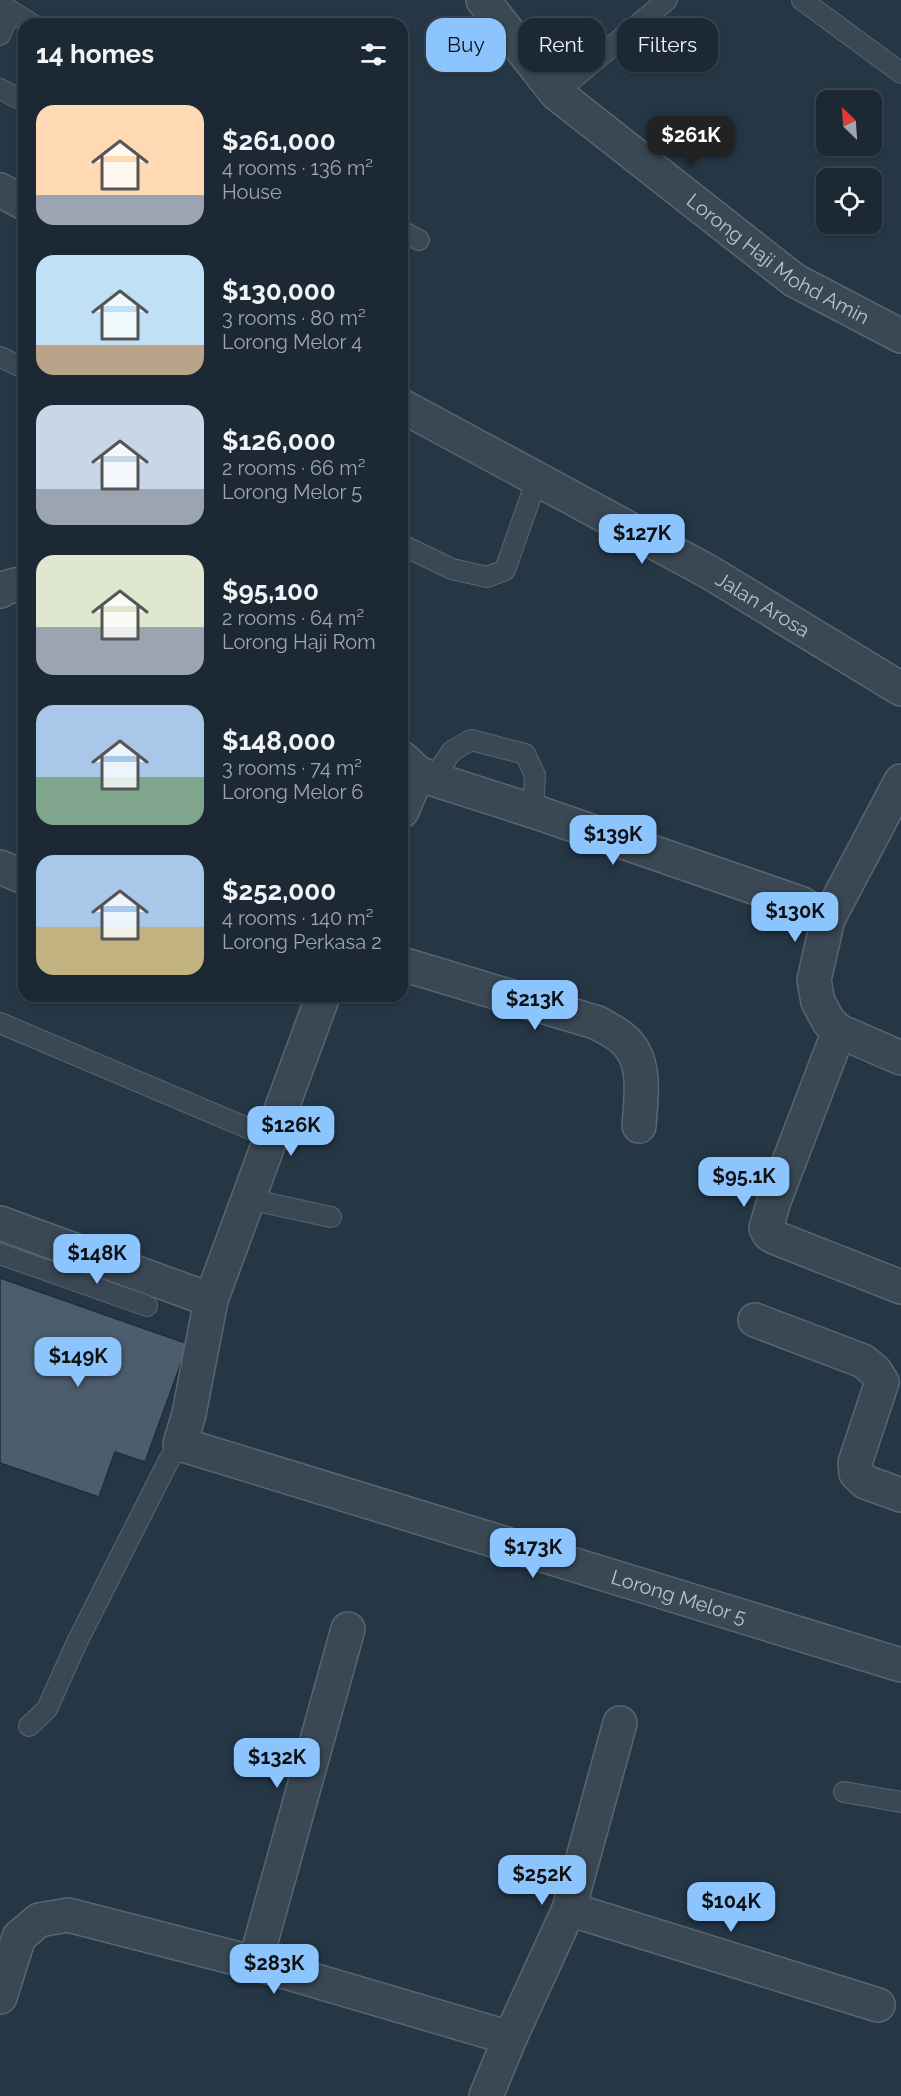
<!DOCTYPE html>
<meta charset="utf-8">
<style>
:root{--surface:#1c2834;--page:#25303c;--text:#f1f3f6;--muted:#a0a6ac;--line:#3a444f;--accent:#8cc4fe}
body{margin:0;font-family:Raleway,sans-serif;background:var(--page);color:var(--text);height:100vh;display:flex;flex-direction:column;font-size:22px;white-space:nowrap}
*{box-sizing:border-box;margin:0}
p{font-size:20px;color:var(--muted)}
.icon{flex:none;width:33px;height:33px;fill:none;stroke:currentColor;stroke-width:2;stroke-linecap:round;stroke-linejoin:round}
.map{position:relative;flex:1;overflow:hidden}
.panel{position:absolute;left:18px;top:18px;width:390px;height:984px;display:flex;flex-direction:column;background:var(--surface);border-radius:18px;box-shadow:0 2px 4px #0004,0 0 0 2px var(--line)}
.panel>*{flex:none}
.top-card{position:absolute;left:426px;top:18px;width:384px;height:54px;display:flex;gap:12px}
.needle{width:39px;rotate:335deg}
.buttons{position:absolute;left:816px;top:90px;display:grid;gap:12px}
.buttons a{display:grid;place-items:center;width:66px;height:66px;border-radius:12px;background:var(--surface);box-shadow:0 2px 4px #0004,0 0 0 2px var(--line);font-size:30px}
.price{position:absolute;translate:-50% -51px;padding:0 14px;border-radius:12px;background:var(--accent);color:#111;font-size:20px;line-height:39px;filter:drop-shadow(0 2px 3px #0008)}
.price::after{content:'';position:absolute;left:50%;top:36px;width:18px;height:14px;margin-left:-9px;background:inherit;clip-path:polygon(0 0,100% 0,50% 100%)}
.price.active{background:#222;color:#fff}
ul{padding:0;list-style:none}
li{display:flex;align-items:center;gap:18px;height:150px;padding:0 18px}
li span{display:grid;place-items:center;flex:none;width:168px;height:120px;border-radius:18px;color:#555}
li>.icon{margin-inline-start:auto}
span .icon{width:72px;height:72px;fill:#fffc;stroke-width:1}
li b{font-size:26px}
h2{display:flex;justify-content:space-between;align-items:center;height:72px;padding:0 18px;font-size:26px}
.pill{padding:0 21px;border-radius:18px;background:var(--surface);box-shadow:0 2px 4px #0004,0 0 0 2px var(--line);font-size:21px;line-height:54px}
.pill.active{background:var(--accent);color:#111}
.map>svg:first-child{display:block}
</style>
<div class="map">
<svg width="901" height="2096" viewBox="0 0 901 2096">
<rect width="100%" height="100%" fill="#253645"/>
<path fill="#4c5e6d" stroke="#212f3b" stroke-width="1.5" d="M0,1278L188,1344L145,1462L115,1452L99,1497L0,1463Z"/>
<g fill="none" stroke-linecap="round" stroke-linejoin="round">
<g stroke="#596571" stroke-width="22">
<path id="lane" d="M802,0L901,73
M0,4L32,24
M0,35L10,12
M0,89L24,101
M556,93L667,0
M402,231L419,240
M0,357L24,368
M402,545L452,569L487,577L505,570L537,479
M433,779L452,751L471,740L525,754L535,775L533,811
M0,1023L271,1138
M248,1199L331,1217
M0,1254L147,1306
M29,1726L47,1709L77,1642L169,1460L180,1444
M844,1792L901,1802"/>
</g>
<g stroke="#596571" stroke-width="36">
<g id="street">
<path id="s1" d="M483,0L556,93L794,280L901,336"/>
<path d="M0,190L24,203"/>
<path id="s2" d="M402,406L709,572L901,689"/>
<path d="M0,591L4,588L24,583"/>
<path d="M402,758L418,773L433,779L533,811L800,903L828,919"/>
<path d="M901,781L828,919L814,980L818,1002L829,1022L839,1031L901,1058"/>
<path d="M402,811L418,773"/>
<path d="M0,867L24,877"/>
<path d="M402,964L598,1023C606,1028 615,1032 622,1038C648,1059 641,1096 639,1126"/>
<path id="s3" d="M323,996L211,1300L189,1414L180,1444L901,1665"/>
<path d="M839,1031L774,1201L766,1228L769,1234L776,1238L901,1287"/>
<path d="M0,1223L211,1300"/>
<path d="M755,1320L863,1361L875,1371L882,1382L855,1463L856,1473L865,1482L901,1495"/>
<path d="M569,1909L878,2005"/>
<path d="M255,1963L348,1629"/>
<path d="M0,1997L19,1937L39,1920L68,1915L255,1963L510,2038"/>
<path d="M486,2096L510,2038L569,1909L620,1723"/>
</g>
</g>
<use href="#lane" stroke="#3a4854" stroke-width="20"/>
<use href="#street" stroke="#3a4854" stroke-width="33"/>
</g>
<g text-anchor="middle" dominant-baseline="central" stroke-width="5" stroke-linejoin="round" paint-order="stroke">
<g font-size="20" fill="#b8c2cd" stroke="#1f2d39">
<text stroke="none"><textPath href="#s1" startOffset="396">Lorong Haji Mohd Amin</textPath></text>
<text stroke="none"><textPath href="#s2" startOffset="412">Jalan Arosa</textPath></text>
<text stroke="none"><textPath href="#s3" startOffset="993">Lorong Melor 5</textPath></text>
</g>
</g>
</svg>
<div class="buttons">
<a><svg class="needle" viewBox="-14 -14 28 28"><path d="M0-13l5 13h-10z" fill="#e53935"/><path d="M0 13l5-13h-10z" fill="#a0a6ac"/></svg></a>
<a><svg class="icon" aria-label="locate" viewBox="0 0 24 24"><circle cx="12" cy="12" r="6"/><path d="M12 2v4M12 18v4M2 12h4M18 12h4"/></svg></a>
</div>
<b class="price active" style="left:691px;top:167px">$261K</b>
<b class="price" style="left:642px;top:565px">$127K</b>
<b class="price" style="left:613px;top:866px">$139K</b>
<b class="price" style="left:795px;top:943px">$130K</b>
<b class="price" style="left:535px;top:1031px">$213K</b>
<b class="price" style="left:291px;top:1157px">$126K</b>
<b class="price" style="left:744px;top:1208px">$95.1K</b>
<b class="price" style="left:97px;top:1285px">$148K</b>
<b class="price" style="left:78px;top:1388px">$149K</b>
<b class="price" style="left:533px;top:1579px">$173K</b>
<b class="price" style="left:277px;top:1789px">$132K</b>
<b class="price" style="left:542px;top:1906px">$252K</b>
<b class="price" style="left:731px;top:1933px">$104K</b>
<b class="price" style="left:274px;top:1995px">$283K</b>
<div class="top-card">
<a class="pill active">Buy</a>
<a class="pill">Rent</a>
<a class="pill">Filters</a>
</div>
<section class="panel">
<h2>14 homes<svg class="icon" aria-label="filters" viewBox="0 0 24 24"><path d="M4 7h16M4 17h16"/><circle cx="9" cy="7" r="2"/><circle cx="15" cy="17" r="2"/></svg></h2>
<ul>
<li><span style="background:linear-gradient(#ffd9b3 75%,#9aa5b1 0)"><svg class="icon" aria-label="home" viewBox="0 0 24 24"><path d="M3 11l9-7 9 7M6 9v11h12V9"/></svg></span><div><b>$261,000</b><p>4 rooms · 136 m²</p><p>House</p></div></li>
<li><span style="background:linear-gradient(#bfe0f5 75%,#b9a48a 0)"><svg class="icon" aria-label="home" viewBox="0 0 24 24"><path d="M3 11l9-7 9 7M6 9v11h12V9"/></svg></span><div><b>$130,000</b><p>3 rooms · 80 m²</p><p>Lorong Melor 4</p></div></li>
<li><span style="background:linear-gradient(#c9d6e8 70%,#9aa5b1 0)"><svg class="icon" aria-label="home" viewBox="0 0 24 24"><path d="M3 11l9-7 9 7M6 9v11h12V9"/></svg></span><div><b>$126,000</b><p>2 rooms · 66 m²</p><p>Lorong Melor 5</p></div></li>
<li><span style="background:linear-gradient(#dfe7d0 60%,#9aa5b1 0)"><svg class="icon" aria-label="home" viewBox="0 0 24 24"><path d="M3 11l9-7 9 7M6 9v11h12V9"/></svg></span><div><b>$95,100</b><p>2 rooms · 64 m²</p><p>Lorong Haji Rom</p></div></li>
<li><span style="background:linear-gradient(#a9c7e8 60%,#7fa58c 0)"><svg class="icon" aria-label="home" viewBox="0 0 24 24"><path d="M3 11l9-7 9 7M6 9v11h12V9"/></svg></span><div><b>$148,000</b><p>3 rooms · 74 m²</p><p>Lorong Melor 6</p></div></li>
<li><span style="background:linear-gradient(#a9c7e8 60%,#c2b280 0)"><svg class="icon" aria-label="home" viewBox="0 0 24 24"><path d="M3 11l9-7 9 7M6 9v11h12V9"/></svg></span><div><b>$252,000</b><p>4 rooms · 140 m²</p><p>Lorong Perkasa 2</p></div></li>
</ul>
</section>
</div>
